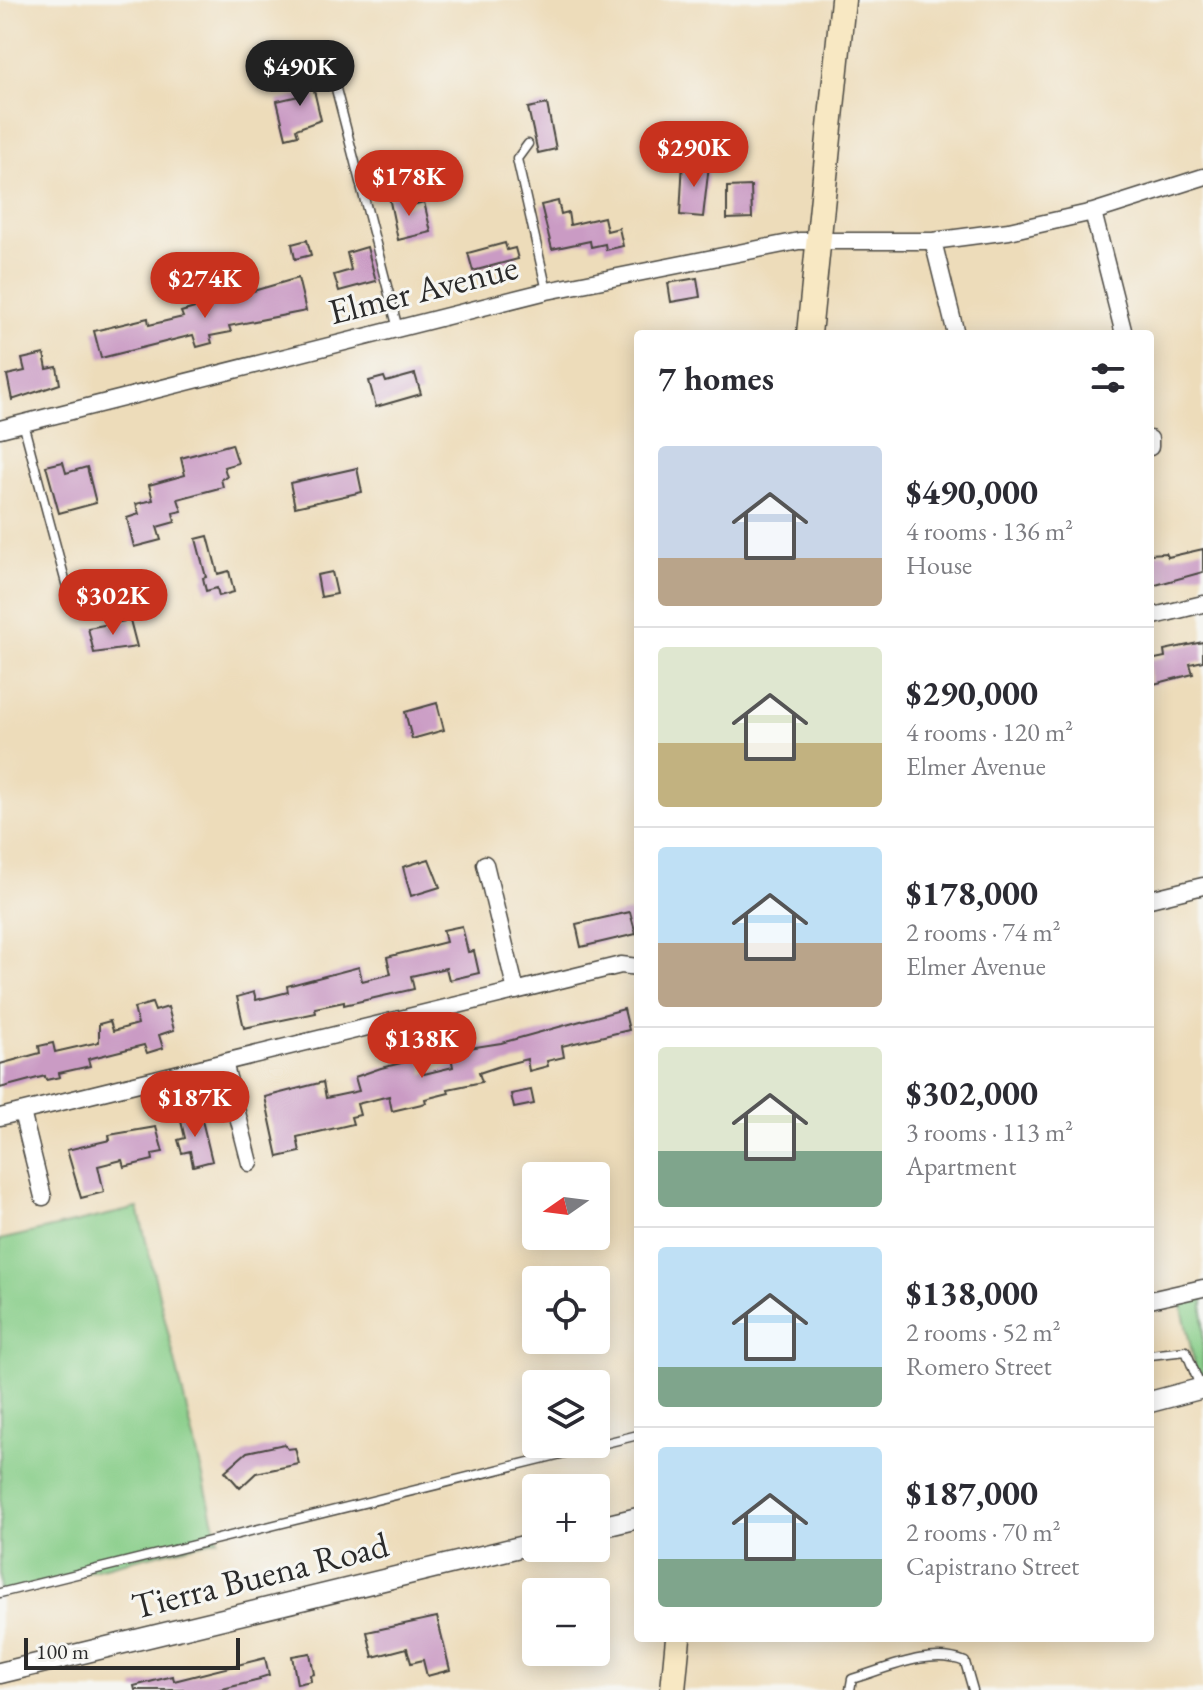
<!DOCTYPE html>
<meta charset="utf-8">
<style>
:root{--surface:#fff;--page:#f2f2f3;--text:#2b2b33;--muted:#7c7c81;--line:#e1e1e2;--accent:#c8321e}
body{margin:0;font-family:"EB Garamond",serif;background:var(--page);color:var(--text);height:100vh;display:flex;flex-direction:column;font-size:30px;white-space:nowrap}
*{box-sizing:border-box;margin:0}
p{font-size:26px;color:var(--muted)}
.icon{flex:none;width:44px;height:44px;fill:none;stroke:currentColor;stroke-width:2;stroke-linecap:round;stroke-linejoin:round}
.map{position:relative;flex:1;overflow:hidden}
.sheet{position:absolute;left:634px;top:330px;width:520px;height:1312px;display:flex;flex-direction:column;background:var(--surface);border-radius:8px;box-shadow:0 4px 20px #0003}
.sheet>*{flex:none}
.needle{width:52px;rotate:256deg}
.tools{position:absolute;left:522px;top:1162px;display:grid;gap:16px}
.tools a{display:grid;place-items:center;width:88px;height:88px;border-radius:8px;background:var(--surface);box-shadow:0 4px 20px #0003;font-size:40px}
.scale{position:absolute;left:24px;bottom:20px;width:216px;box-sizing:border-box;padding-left:8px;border:4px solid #2b2b2b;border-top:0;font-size:22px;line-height:28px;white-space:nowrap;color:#2b2b2b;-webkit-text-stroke:6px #f6f6f2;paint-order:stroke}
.price{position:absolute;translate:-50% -68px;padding:0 18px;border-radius:28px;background:var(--accent);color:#fff;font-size:26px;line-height:52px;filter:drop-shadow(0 2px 4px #0008)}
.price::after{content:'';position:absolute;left:50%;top:48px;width:24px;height:18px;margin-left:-12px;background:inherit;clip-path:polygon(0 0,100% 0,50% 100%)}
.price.selected{background:#222;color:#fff}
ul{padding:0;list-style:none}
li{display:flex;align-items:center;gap:24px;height:200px;padding:0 24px}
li+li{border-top:2px solid var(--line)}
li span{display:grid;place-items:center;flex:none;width:224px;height:160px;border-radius:8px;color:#555}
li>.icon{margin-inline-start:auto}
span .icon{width:96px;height:96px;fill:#fffc;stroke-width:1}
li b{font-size:34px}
h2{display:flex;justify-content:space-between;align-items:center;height:96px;padding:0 24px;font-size:34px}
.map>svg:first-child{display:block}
</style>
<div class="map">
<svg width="1203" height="1690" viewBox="0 0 1203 1690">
<rect width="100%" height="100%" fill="#f6f6f2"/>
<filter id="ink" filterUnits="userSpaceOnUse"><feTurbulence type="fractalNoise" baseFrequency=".0125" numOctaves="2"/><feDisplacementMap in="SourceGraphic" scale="16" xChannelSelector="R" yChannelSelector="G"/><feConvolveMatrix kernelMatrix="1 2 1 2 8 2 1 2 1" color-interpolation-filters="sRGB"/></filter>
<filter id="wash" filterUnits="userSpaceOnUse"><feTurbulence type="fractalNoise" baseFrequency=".006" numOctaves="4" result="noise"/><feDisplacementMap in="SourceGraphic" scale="32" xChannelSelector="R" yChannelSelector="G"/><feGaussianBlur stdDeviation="1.8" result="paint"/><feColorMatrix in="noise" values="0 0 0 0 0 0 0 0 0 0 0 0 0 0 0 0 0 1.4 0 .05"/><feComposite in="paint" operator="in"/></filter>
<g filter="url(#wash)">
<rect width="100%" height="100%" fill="#eddcba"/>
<path fill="#87cd88" stroke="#597c5a" stroke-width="2" d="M138,1208L218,1539L0,1593V1240Z
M1203,1288V1389H1200L1179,1294Z"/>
<g id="blocks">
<path fill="#ca9bc4" d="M272,65L276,81L260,84L257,69Z
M314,73L317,84L313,86L321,120L296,129L298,135L286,138L277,101L303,95L299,77Z
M547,104L556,149L538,153L528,108Z
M683,161L709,165L703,217L680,215Z
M751,186L752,218L727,219V187Z
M401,194L404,207L424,202L431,232L398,240L389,197Z
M558,201L561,214L568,212L570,225L604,217L607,231L619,228L623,246L606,250L605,244L591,247L590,241L552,249L541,205Z
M307,240L311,255L295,259L292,244Z
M505,243L507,250L515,248L518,259L473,271L468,253Z
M367,247L376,281L339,291L334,275L351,270L347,253Z
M182,257L187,277L173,280L169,260Z
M298,278L306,311L229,326L231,332L210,336L212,343L197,347L193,335L101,358L94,331L148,318L149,325L183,317L181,312Z
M697,278L700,297L671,302L668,283Z
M44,354L47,369L57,367L60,384L12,400L7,375L25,371L22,359Z
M415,374L421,394L376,407L369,381L384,377L386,382Z
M232,444L238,463L224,467L227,477L221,479L223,487L178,499L182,511L173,513L175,522L157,527L161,540L134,547L127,518L139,514L136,504L153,500L149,485L185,475L181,458Z
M63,462L66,473L87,467L96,503L59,513L46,466Z
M357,468L362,492L295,507L290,483Z
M208,536L218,574L229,571L234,592L219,596L217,588L206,591L203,578L206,577L196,539Z
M1203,549V572L1152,586L1150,554L1166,553L1168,557Z
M332,572L337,594L321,597L317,575Z
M130,620L137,647L94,653L88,628Z
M1203,642V661L1190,664L1193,674L1150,685V660L1165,657L1164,650Z
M437,703L444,730L412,739L405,712Z
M429,859L440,887L411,896L403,867Z
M630,912L636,934L581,947L576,924Z
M462,926L468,952L474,951L479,973L449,980L446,968L411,976L414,989L344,1005V1002L315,1008L316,1013L244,1028L237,997L254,992L256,1000L288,992L287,986L359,967L362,981L391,974L387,957L446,942L443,930Z
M152,1003L155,1011L168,1007L174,1030L159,1035L163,1048L147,1053L144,1045L88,1059L90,1066L59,1073L60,1077L46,1080L45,1076L0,1088V1064L40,1053L39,1046L53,1043L55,1052L99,1042V1024L110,1021L113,1031L138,1024L134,1008Z
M624,1009L629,1030L562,1046L564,1057L547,1061L548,1066L529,1071L527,1059L500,1066L479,1073L482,1082L448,1089L449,1093L425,1099L426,1103L392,1111L389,1096L357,1104L360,1115L351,1117L353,1124L297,1137L300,1152L278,1157L265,1097L323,1082L326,1098L359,1091L355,1077L381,1068L421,1058L424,1074L453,1067L450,1051L501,1043Z
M531,1090L534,1104L514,1108L511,1094Z
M200,1112L212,1161L193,1166L190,1151L182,1153L178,1140L185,1138L180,1117Z
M156,1127L163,1152L152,1154L153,1160L124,1167L122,1160L98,1166L104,1192L81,1198L67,1150L110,1140L109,1135Z
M284,1444L288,1449L295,1448L299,1464L256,1473L240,1488L225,1471L247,1452Z
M437,1617L450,1670L427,1676L423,1660L411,1663L407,1648L373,1657L367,1632Z
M310,1653L314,1674L310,1675L311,1681L297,1684L292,1656Z
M265,1658L269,1675L259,1678L260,1680L218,1690H135L134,1686L173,1676L174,1681Z"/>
</g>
</g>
<g filter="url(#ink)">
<use href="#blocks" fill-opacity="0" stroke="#484640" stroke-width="2"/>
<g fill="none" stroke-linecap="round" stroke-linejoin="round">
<g stroke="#484640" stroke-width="11">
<path id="service" d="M328,58L398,329
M528,144L517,159L547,291
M23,423L71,602
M1150,1355L1186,1351L1200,1386
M0,1593L638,1435
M850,1690L852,1679C886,1669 931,1647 965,1662L973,1690"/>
</g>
<g stroke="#484640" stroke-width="19">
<path id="minor" d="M1093,212L1124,334
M933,241L956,334
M0,429L547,291L799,241H933L1009,231L1093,212L1203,177
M1150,439V447
M1150,617L1203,604
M485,864L516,991
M1150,899L1203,886
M224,1062L250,1163
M22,1112L43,1197
M0,1117L621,965L638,967
M1150,1300L1203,1288"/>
</g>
<g stroke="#484640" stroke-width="23">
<path id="tertiary" d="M1150,1402L1203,1388
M596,1528L638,1518
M0,1673L536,1543"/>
</g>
<g stroke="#484640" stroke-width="27">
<path id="secondary" d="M809,334L843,0
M673,1690L678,1638"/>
</g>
<use href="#service" stroke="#fff" stroke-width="8"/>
<use href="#minor" stroke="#fff" stroke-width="16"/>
<use href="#tertiary" stroke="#fff" stroke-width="20"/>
<use href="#secondary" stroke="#f8e8c3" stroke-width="24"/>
</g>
</g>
<g text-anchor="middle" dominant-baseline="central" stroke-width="6" stroke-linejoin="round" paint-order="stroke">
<g font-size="36" fill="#2b2b2b" stroke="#f6f6f2">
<text transform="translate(423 289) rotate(-14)">Elmer Avenue</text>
<text transform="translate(260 1575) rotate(-14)">Tierra Buena Road</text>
</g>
</g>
</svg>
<div class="tools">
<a><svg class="needle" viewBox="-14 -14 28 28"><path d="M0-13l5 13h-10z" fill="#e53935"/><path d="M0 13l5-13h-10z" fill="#7c7c81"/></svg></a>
<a><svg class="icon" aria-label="locate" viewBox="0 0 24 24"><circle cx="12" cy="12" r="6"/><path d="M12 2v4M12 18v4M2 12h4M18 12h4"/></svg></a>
<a><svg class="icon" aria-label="layers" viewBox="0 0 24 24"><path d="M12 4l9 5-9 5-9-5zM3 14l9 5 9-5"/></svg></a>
<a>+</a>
<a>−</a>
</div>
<div class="scale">100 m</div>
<b class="price selected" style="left:300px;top:108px">$490K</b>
<b class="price" style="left:694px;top:189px">$290K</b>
<b class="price" style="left:409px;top:218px">$178K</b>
<b class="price" style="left:205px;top:320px">$274K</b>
<b class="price" style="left:113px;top:637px">$302K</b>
<b class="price" style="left:422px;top:1080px">$138K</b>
<b class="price" style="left:195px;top:1139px">$187K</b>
<section class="sheet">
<h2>7 homes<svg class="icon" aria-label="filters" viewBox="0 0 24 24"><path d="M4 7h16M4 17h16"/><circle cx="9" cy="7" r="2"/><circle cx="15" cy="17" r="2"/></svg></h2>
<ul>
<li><span style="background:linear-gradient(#c9d6e8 70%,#b9a48a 0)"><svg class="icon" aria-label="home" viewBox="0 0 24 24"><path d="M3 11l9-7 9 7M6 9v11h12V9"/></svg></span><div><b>$490,000</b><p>4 rooms · 136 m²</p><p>House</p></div></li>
<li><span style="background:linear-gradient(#dfe7d0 60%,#c2b280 0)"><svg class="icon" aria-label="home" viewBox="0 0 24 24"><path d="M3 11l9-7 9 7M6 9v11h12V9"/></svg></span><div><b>$290,000</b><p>4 rooms · 120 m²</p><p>Elmer Avenue</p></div></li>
<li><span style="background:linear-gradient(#bfe0f5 60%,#b9a48a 0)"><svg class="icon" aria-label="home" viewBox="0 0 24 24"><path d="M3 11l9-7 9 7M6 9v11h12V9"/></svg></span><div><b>$178,000</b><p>2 rooms · 74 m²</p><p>Elmer Avenue</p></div></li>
<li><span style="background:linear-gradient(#dfe7d0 65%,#7fa58c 0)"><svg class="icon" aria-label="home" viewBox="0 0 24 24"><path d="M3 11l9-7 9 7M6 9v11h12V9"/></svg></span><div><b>$302,000</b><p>3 rooms · 113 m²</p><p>Apartment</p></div></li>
<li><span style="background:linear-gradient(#bfe0f5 75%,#7fa58c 0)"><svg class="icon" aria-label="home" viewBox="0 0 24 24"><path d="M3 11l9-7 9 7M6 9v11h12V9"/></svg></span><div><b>$138,000</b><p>2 rooms · 52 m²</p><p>Romero Street</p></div></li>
<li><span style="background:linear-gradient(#bfe0f5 70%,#7fa58c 0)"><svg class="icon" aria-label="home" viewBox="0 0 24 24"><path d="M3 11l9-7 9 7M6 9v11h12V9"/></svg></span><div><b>$187,000</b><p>2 rooms · 70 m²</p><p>Capistrano Street</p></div></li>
</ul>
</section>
</div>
